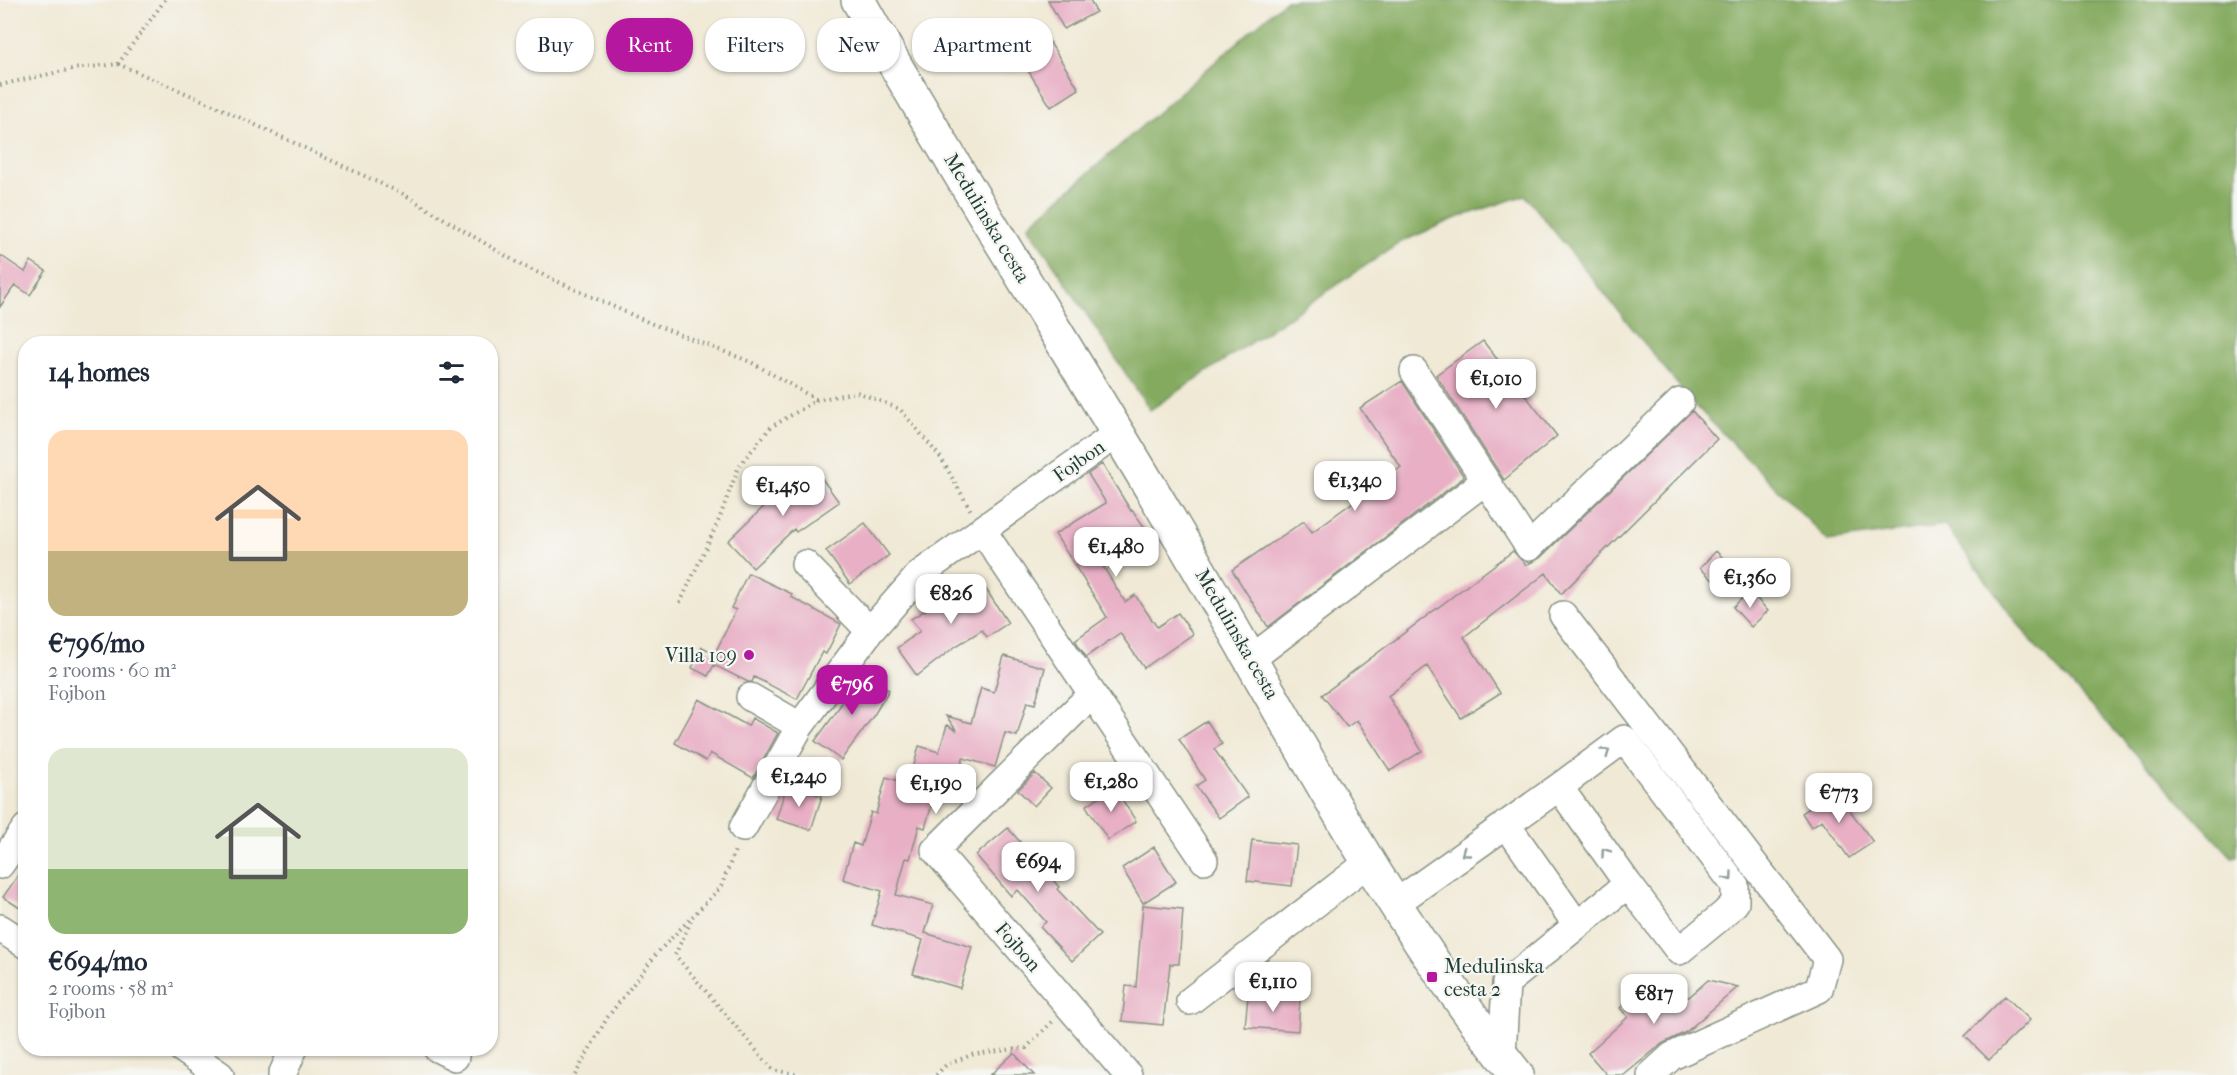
<!DOCTYPE html>
<meta charset="utf-8">
<style>
:root{--surface:#fff;--page:#f6f6f7;--text:#1f2937;--muted:#747a83;--accent:#b5179e}
body{margin:0;font-family:"IM FELL French Canon",serif;background:var(--page);color:var(--text);height:100vh;display:flex;flex-direction:column;font-size:22px;white-space:nowrap}
*{box-sizing:border-box;margin:0}
p{font-size:20px;color:var(--muted)}
.icon{flex:none;width:33px;height:33px;fill:none;stroke:currentColor;stroke-width:2;stroke-linecap:round;stroke-linejoin:round}
.map{position:relative;flex:1;overflow:hidden}
.side{position:absolute;left:18px;top:336px;width:480px;height:720px;display:flex;flex-direction:column;background:var(--surface);border-radius:24px;box-shadow:0 2px 4px #0004}
.side>*{flex:none}
.top-card{position:absolute;left:516px;top:18px;width:570px;height:54px;display:flex;gap:12px}
.price{position:absolute;translate:-50% -51px;padding:0 14px;border-radius:12px;background:#fff;color:#222;font-size:20px;line-height:39px;filter:drop-shadow(0 2px 3px #0008)}
.price::after{content:'';position:absolute;left:50%;top:36px;width:18px;height:14px;margin-left:-9px;background:inherit;clip-path:polygon(0 0,100% 0,50% 100%)}
.price.active{background:var(--accent);color:#fff}
ul{padding:0;list-style:none}
li{display:grid;align-content:center;gap:12px;height:318px;padding:0 30px}
li span{display:grid;place-items:center;height:186px;border-radius:18px;color:#555}
li>.icon{margin-inline-start:auto}
span .icon{width:108px;height:108px;fill:#fffc;stroke-width:1}
li b{font-size:26px}
h2{display:flex;justify-content:space-between;align-items:center;height:72px;padding:0 30px;font-size:26px}
.tag{padding:0 21px;border-radius:24px;background:var(--surface);box-shadow:0 2px 4px #0004;font-size:21px;line-height:54px}
.tag.active{background:var(--accent);color:#fff}
.map>svg:first-child{display:block}
</style>
<div class="map">
<svg width="2237" height="1075" viewBox="0 0 2237 1075">
<rect width="100%" height="100%" fill="#f6f6f2"/>
<filter id="ink" filterUnits="userSpaceOnUse"><feTurbulence type="fractalNoise" baseFrequency=".0167" numOctaves="2"/><feDisplacementMap in="SourceGraphic" scale="12" xChannelSelector="R" yChannelSelector="G"/><feConvolveMatrix kernelMatrix="1 2 1 2 8 2 1 2 1" color-interpolation-filters="sRGB"/></filter>
<filter id="wash" filterUnits="userSpaceOnUse"><feTurbulence type="fractalNoise" baseFrequency=".008" numOctaves="4" result="noise"/><feDisplacementMap in="SourceGraphic" scale="24" xChannelSelector="R" yChannelSelector="G"/><feGaussianBlur stdDeviation="1.35" result="paint"/><feColorMatrix in="noise" values="0 0 0 0 0 0 0 0 0 0 0 0 0 0 0 0 0 1.4 0 .05"/><feComposite in="paint" operator="in"/></filter>
<g filter="url(#wash)">
<rect width="100%" height="100%" fill="#f0e9d5"/>
<path fill="#84aa5f" stroke="#52744a" stroke-width="1.5" d="M1286,0H2237V856L2232,857L2031,641L1945,525L1828,541L1691,401L1525,195L1454,219L1401,242L1150,410L1028,226Z"/>
<g id="blocks">
<path fill="#e8afc5" d="M1048,0H1090L1096,12L1064,29Z
M1047,38L1079,89L1051,107L1019,56Z
M0,255L25,272L31,261L46,271L30,295L15,285L0,307Z
M1483,341L1557,436L1504,480L1436,375Z
M1402,381L1464,477L1268,627L1232,570L1304,521L1312,532L1401,467L1360,408Z
M1692,411L1717,439L1561,594L1546,573L1464,637L1500,693L1461,718L1427,666L1388,696L1422,751L1390,771L1357,720L1347,727L1322,695L1513,551L1526,565L1540,558Z
M1102,464L1131,511L1132,510L1149,533L1131,547L1128,542L1099,560L1125,602L1135,595L1157,627L1178,613L1193,634L1144,668L1120,633L1086,657L1075,640L1107,617L1055,534L1106,503L1088,474Z
M815,469L839,502L796,532L794,529L753,568L728,541L772,499Z
M865,523L889,555L850,584L826,551Z
M1716,551L1731,566L1715,582L1700,568Z
M748,573L792,594L791,597L841,624L826,654L822,652L797,699L754,677L752,682H748L714,665L708,676L692,668L702,647L715,653L736,610L731,608Z
M978,577L1008,623L987,637L982,630L956,646L917,676L897,648L920,631L911,619Z
M1750,591L1768,611L1751,627L1733,607Z
M1004,656L1045,668L1035,704L1027,702L1017,736L1005,733L995,767L963,758L952,796L936,791L925,828L919,826L910,859L906,858L896,895L933,905L925,933L972,947L960,988L913,974L923,940L872,925L882,891L843,879L853,843L861,846L871,812L876,814L886,777L909,784L919,746L939,752L947,725L957,731L946,716L971,723L981,688L994,692Z
M860,672L889,690L874,715L841,760L815,741L837,711Z
M699,699L748,726L752,718L778,733L753,778L710,753L706,761L675,743Z
M1207,721L1222,744L1214,749L1248,797L1219,818L1196,786L1205,780L1179,739Z
M1035,773L1051,788L1034,806L1018,790Z
M787,785L822,796L811,830L776,819Z
M1114,787L1136,821L1108,840L1086,806Z
M1836,791L1873,842L1849,858L1822,820L1811,827L1802,813Z
M1008,828L1059,887L1057,889L1100,935L1072,961L1040,927L1046,922L1018,890L1011,896L976,855Z
M1252,840L1297,845L1292,886L1247,881Z
M1154,847L1176,882L1143,903L1122,868Z
M26,864V912L3,897Z
M1143,905L1183,909L1179,964H1170L1163,1025L1122,1021L1126,986L1136,987Z
M1708,980L1738,987L1686,1032L1662,1044L1624,1075H1607L1588,1053L1628,1017L1620,1008L1646,985L1659,1000L1689,997Z
M1248,996L1300,999L1298,1031L1245,1027Z
M2005,996L2030,1020L1989,1060L1965,1036Z
M1014,1053L1034,1075H990Z"/>
</g>
</g>
<g filter="url(#ink)">
<use href="#blocks" fill-opacity="0" stroke="#889384" stroke-width="1.5"/>
<g fill="none" stroke-linecap="round" stroke-linejoin="round">
<g stroke="#889384" stroke-width="30">
<path id="minor" d="M1414,371L1529,547L1680,402
M982,530L1204,860
M805,564L870,631
M1563,615L1827,959L1819,989L1672,1056L1651,1075
M1251,659L1485,481
M1092,694L935,850L1128,1075
M750,697L800,726
M1559,787L1624,739L1735,885V903L1724,914L1679,951L1628,884
M1506,824L1577,925
M743,828L800,726L870,631L920,574L1118,433
M0,865L26,828
M1396,903L1559,787L1628,884L1506,983L1502,1055
M0,928L26,945
M1190,1001L1369,862
M181,1048L220,1075
M437,1048L455,1057
M282,1075L294,1048"/>
</g>
<g stroke="#889384" stroke-width="36">
<path id="major" d="M858,0C963,186 1079,365 1187,549C1291,727 1387,914 1517,1075"/>
</g>
<path stroke="#889384" stroke-width="4" stroke-dasharray="1.5 4.5" stroke-linecap="butt" d="M118,64L211,104L403,194L521,265L650,323L751,362L817,400
M0,85L72,69L118,64L165,0
M680,603L718,522L739,466L771,427L817,400L857,392L900,409L941,458L971,511
M691,921L675,955L773,1070L800,1075
M575,1075L607,1018L658,952L721,887L736,848
M936,1075L946,1065L974,1054L1026,1048L1053,1021"/>
<use href="#minor" stroke="#fff" stroke-width="27"/>
<use href="#major" stroke="#fff" stroke-width="33"/>
</g>
<defs><path id="oneway-chevron" d="M-2-3.5L2.5 0L-2 3.5" fill="none" stroke-width="1.6" stroke-linecap="round" stroke-linejoin="round" transform="scale(1.5)"/></defs>
<g stroke="#8f9e9a">
<use href="#oneway-chevron" transform="translate(1606 752) rotate(-36)"/>
<use href="#oneway-chevron" transform="translate(1605 852) rotate(-125)"/>
<use href="#oneway-chevron" transform="translate(1465 853) rotate(144)"/>
<use href="#oneway-chevron" transform="translate(1729 877) rotate(54)"/>
</g>
</g>
<g fill="#b5179e" stroke="#f6f6f2" stroke-width="2">
<circle cx="749" cy="655" r="6"/>
<rect x="1426" y="971" width="12" height="12" rx="3"/>
</g>
<g text-anchor="middle" dominant-baseline="central" stroke-width="4.5" stroke-linejoin="round" paint-order="stroke">
<g font-size="20" fill="#1f3d34" stroke="#f6f6f2">
<text transform="translate(987 218) rotate(59)">Medulinska cesta</text>
<text transform="translate(1079 461) rotate(-35)">Fojbon</text>
<text transform="translate(1237 634) rotate(60)">Medulinska cesta</text>
<text transform="translate(1018 947) rotate(49)">Fojbon</text>
</g>
<g font-size="20" fill="#1f3d34" stroke="#f6f6f2" text-anchor="end">
<text x="737" y="655">Villa 109</text>
<text x="1444" y="966" text-anchor="start">Medulinska<tspan x="1444" dy="23">cesta 2</tspan></text>
</g>
</g>
</svg>
<b class="price" style="left:1496px;top:410px">€1,010</b>
<b class="price" style="left:1355px;top:512px">€1,340</b>
<b class="price" style="left:783px;top:517px">€1,450</b>
<b class="price" style="left:1116px;top:578px">€1,480</b>
<b class="price" style="left:1750px;top:609px">€1,360</b>
<b class="price" style="left:951px;top:625px">€826</b>
<b class="price active" style="left:852px;top:716px">€796</b>
<b class="price" style="left:799px;top:808px">€1,240</b>
<b class="price" style="left:1111px;top:813px">€1,280</b>
<b class="price" style="left:936px;top:815px">€1,190</b>
<b class="price" style="left:1839px;top:824px">€773</b>
<b class="price" style="left:1038px;top:893px">€694</b>
<b class="price" style="left:1273px;top:1013px">€1,110</b>
<b class="price" style="left:1654px;top:1025px">€817</b>
<div class="top-card">
<a class="tag">Buy</a>
<a class="tag active">Rent</a>
<a class="tag">Filters</a>
<a class="tag">New</a>
<a class="tag">Apartment</a>
</div>
<section class="side">
<h2>14 homes<svg class="icon" aria-label="filters" viewBox="0 0 24 24"><path d="M4 7h16M4 17h16"/><circle cx="9" cy="7" r="2"/><circle cx="15" cy="17" r="2"/></svg></h2>
<ul>
<li><span style="background:linear-gradient(#ffd9b3 65%,#c2b280 0)"><svg class="icon" aria-label="home" viewBox="0 0 24 24"><path d="M3 11l9-7 9 7M6 9v11h12V9"/></svg></span><div><b>€796/mo</b><p>2 rooms · 60 m²</p><p>Fojbon</p></div></li>
<li><span style="background:linear-gradient(#dfe7d0 65%,#8fb573 0)"><svg class="icon" aria-label="home" viewBox="0 0 24 24"><path d="M3 11l9-7 9 7M6 9v11h12V9"/></svg></span><div><b>€694/mo</b><p>2 rooms · 58 m²</p><p>Fojbon</p></div></li>
</ul>
</section>
</div>
